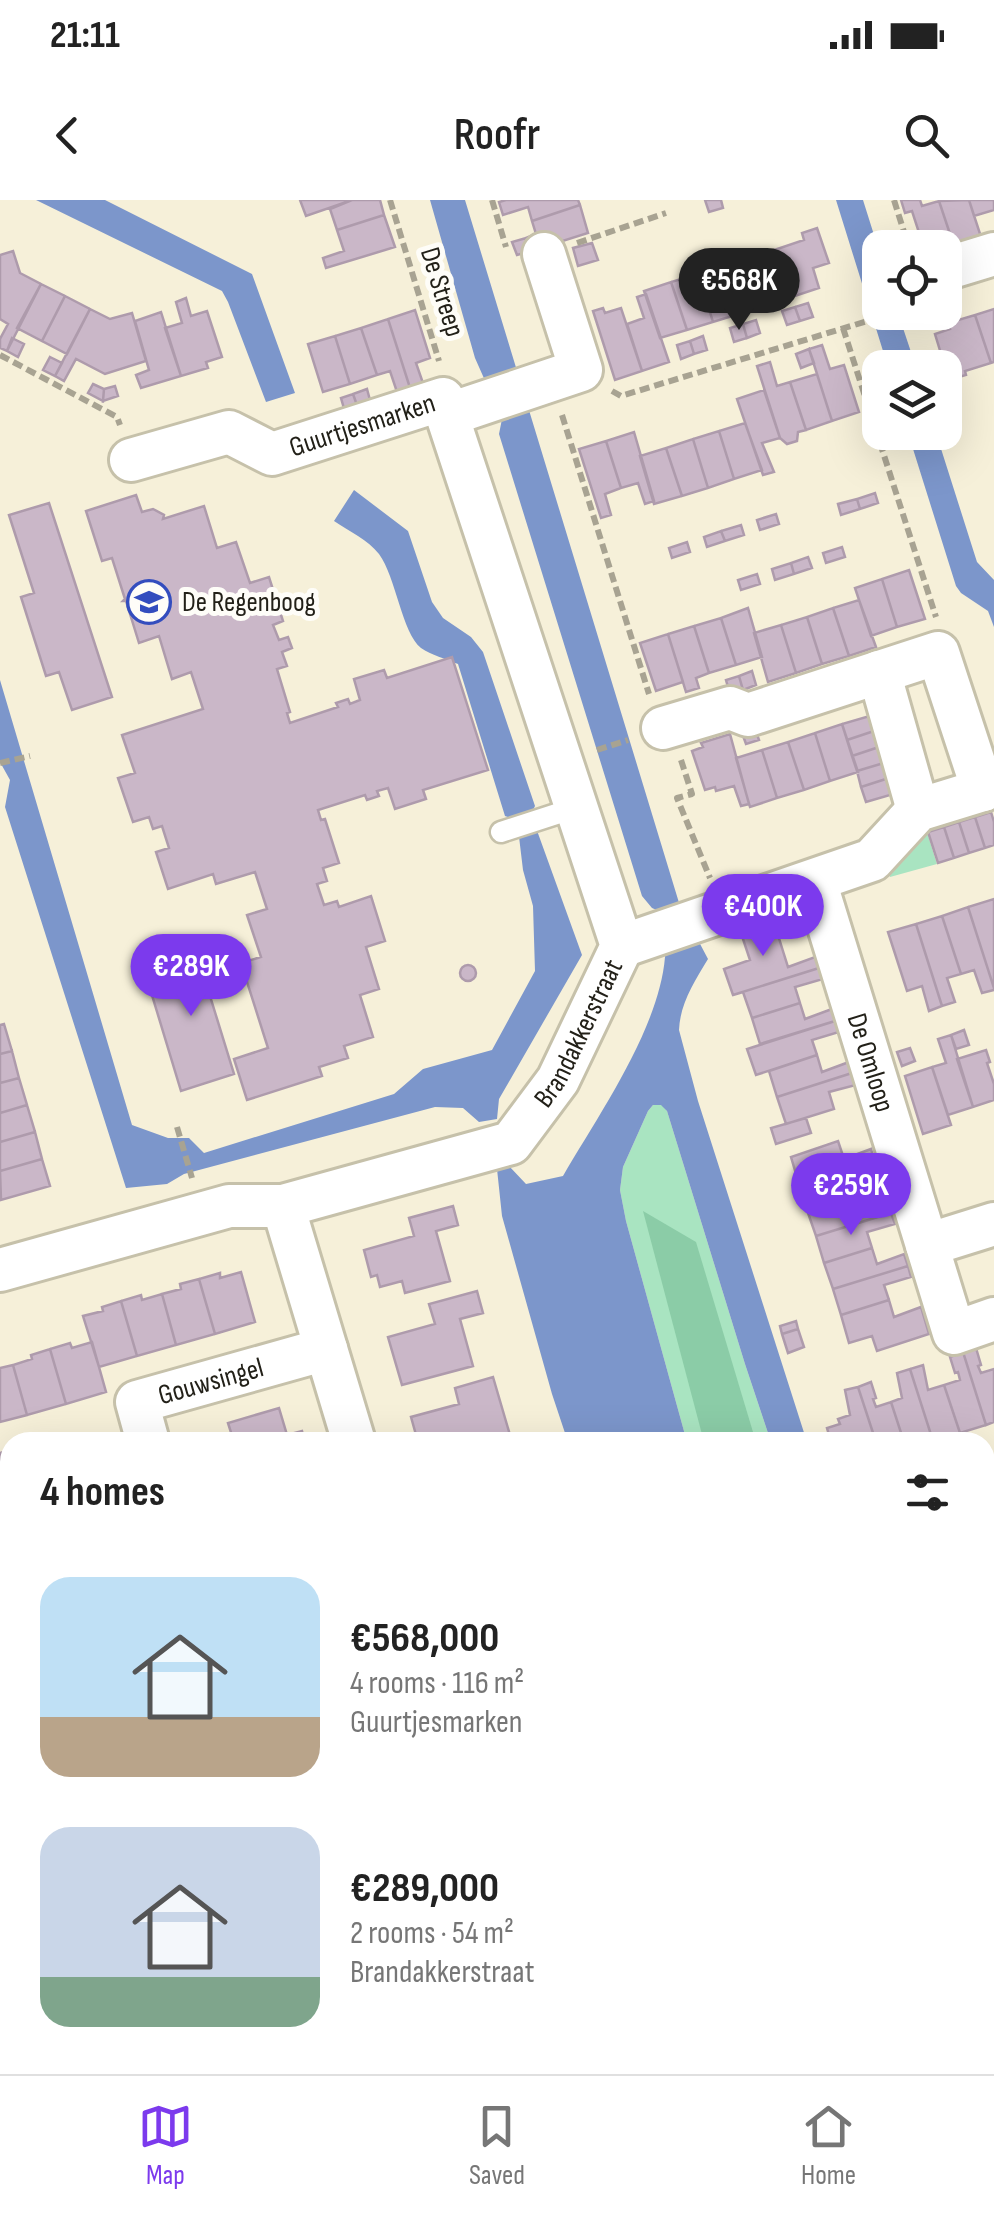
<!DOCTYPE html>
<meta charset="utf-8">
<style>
:root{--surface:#fff;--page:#f2f2f2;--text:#222;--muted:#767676;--line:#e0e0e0;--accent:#7c3aed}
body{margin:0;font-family:"Sofia Sans Condensed",sans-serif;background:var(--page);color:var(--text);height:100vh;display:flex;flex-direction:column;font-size:38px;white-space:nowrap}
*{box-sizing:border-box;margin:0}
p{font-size:32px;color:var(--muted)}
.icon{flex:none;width:55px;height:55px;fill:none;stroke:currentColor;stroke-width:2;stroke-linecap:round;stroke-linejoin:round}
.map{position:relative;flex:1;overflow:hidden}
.details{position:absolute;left:0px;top:1232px;width:995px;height:642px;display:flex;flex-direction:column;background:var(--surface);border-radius:30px 30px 0 0;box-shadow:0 10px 40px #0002}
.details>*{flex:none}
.fabs{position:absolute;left:862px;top:30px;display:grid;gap:20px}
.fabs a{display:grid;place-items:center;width:100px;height:100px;border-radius:20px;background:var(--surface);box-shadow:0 10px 40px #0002;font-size:50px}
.price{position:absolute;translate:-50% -85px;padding:0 22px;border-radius:35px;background:var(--accent);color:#fff;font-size:32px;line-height:65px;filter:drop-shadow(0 2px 5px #0008)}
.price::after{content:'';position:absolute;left:50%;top:60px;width:30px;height:22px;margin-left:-15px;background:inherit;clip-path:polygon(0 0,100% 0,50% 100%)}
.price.selected{background:#222;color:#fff}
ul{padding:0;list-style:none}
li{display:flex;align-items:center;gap:30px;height:250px;padding:0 40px}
li span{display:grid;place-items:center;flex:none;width:280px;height:200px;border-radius:30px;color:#555}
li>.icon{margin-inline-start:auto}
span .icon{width:120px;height:120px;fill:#fffc;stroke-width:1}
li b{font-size:42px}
h2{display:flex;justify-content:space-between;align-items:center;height:120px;padding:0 40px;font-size:42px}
.status{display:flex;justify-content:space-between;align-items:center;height:70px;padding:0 50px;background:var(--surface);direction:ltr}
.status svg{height:28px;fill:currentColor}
header{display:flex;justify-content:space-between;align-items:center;height:130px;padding:0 40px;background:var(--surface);font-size:45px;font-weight:600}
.tabs{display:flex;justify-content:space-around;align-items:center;height:140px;border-top:2px solid var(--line);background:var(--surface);font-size:28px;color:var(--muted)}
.tabs a{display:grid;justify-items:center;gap:5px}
.tabs .selected{color:var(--accent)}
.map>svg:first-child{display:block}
</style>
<div class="status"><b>21:11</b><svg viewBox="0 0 49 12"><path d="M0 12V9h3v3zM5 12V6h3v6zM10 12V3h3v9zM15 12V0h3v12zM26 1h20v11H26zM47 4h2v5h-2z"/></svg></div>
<header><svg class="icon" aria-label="back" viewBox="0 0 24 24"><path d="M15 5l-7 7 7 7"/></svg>Roofr<svg class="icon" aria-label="search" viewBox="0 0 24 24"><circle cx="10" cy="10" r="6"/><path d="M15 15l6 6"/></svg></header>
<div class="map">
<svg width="994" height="1874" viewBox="0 0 994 1874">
<rect width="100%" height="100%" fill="#f6f0d9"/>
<path fill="#a9e4c1" d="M924,623L937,664L890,677L888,669Z
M653,905H662L667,911L745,1164L771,1242H687L626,1021L620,990L623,967L648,911Z
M994,1668V1787L985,1794V1675Z
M994,1827V1874H933L945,1865H985V1834Z
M819,1865H893L878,1874H816Z"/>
<path fill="#8bcca7" d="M643,1011L696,1042L756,1242H704Z"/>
<path fill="#7c96cb" d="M36,0H105L252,74L295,193L266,202L228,102L222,91Z
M430,0H465L680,706L708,759C694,782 680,804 679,830L698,901L807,1242H771L745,1164L667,911L661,905H653L648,911L623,967L620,990L626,1021L687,1242H568L552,1194L502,1016L497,969L509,966L526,984L563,976C599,914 659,829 665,757C666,743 662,726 659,711L652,708L642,696L499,234L502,219L475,158Z
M836,0H863L880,54V112L898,113L916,167H888Z
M908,233H936L977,362L994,380V427L988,411L961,393L956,386Z
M354,290L408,331L432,402L443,418L471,437L483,452L535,606L531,614L582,755L499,899L497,919L479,922L463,908L435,907L184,974L167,984L126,988L5,607L10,580L0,562V480L132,925L168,938H189L204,953L394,894L423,869L492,850L535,771L533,706L523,670L517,620L505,616L458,464C446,459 431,455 421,448C402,433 396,377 379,354C368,340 349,331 334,321Z
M994,1313V1668L985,1675V1319Z
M357,1865H819L816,1874H343Z"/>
<path fill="#cab7c8" stroke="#ae9bac" stroke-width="2.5" d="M300,0H352L306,16Z
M352,0H380L384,15L337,30L330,9Z
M506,0H578L580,5L532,21L528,7L503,15L499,2Z
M705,0H721L723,8L709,12Z
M901,0H920L922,6L939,1L955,49L924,48L912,11L905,13Z
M969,0H994V10L974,16Z
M969,0L982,40L955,49L939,1Z
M580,5L588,33L531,51L526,38L536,34L532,21Z
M384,15L395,47L326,68L323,58L344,51L337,30Z
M817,28L829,63L813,68L819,88L792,97L777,49L804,40L802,33Z
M526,38L531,51L517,55L512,42Z
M592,43L598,60L578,66L573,48Z
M777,49L792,97L766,105L750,57Z
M13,51L20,73L41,84L7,151L0,148V139L8,124L0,119V55Z
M750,57L766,105L739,114L724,65Z
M724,65L739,114L713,122L698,74Z
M698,74L713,122L687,130L671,82Z
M671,82L687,130L660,138L644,91Z
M41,84L65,96L42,141L17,128Z
M646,94L669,162L642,171L627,124L644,118L637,97Z
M65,96L90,109L67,154L42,141Z
M186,98L191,116L207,111L222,157L206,162L208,168L181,176L165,128L182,123L176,102Z
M808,103L813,117L800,121L795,107Z
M795,107L800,121L787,125L782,111Z
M603,108L605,113L621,108L642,171L615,180L593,111Z
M90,109L110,119L132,113L146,161L105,174L76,159L64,181L55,176Z
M994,109V162L991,163L975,115Z
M415,110L430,158L416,163L424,186L411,191L388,119Z
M161,112L181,176L141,188L136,175L149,170L135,121Z
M975,115L991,163L965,171L966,175L949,180L935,134L950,129L948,123Z
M388,119L411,191L398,195L390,171L377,175L361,128Z
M756,120L760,133L747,138L743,124Z
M743,124L747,138L734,142L730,128Z
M361,128L377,175L350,184L335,136Z
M335,136L350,184L323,192L308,144Z
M703,136L707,150L694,154L690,141Z
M12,138L24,144L18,157L7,151Z
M690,141L694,154L681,159L677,145Z
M822,145L830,169L844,165L859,212L832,221L809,149Z
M809,149L814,163L801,168L796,154Z
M50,157L62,163L55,176L43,170Z
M770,162L777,186L790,182L806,230L798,232L797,241L787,244L780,238L757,166Z
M817,174L832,221L806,230L790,182Z
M93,184L104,189L103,201L88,193Z
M115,186L118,196L103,201L104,189Z
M367,189L371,204L358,208L353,194Z
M764,190L780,238L762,243L774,272L763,275L737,199Z
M353,194L358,208L345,212L341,198Z
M745,223L762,270L734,279L719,231Z
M719,231L734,279L708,288L693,239Z
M634,232L654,301L645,304L638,283L621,288L606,241Z
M693,239L708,288L682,296L666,248Z
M606,241L621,288L605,294L611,315L601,318L579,249Z
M666,248L682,296L654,304L640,256Z
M875,293L878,303L860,309L857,299Z
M136,295L142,312L153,309L164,315L163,319L204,306L217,348L236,342L250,383L269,377L283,421L273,425L279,440L288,437L292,448L282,452L287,466L277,469L290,512L287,513L290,523L338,507L336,503L348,499L350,504L360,500L354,479L384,470L387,478L452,457L488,570L423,590L426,599L395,609L388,588L377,591L379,596L367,600L365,595L318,610L321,620L325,619L339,663L323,668L327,681L317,684L324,705L337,701L339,707L371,696L385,741L366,747L379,789L360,795L373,837L344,846L348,858L319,867L322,876L247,900L234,859L268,848L241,763L261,757L247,715L267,709L255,672L216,684L213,674L168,689L156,652L169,648L162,626L153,629L149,617L133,622L118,578L135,573L122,535L203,509L191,472L172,479L159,436L139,443L126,401H123L125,399L112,358L102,361L86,311Z
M857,299L860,309L841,315L838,304Z
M49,303L112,497L72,510L59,472L46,476L21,397L34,393L9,315Z
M776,314L779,324L760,330L757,320Z
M741,325L744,335L725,341L721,331Z
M721,331L725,341L707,347L704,337Z
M687,342L690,352L672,358L669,348Z
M842,347L845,357L826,363L823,353Z
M808,357L812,368L794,374L791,363Z
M791,363L794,374L775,380L772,369Z
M909,370L925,419L897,427L882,379Z
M757,374L760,384L741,390L738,380Z
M882,379L897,427L871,436L855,388Z
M859,400L876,447L849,456L833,408Z
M748,408L762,457L736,465L721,418Z
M833,408L849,456L822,464L807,417Z
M807,417L822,464L796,473L781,425Z
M721,418L736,465L709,473L694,426Z
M781,425L796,473L768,482L754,433Z
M694,426L709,473L696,478L699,488L686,492L668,434Z
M668,434L683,482L656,491L640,443Z
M752,471L756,485L743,490L739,476Z
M739,476L743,490L730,494L726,480Z
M873,515L877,530L847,540L842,524Z
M842,524L858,572L830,581L815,533Z
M754,526L759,540L746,544L741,530Z
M877,530L882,546L852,556L847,540Z
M815,533L830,581L804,590L788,542Z
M730,534L749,604L741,606L734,586L716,591L715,587L705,590L692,551L703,547L701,543Z
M788,542L804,590L777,598L762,550Z
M882,546L887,562L857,571L852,556Z
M762,550L777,598L750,607L736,558Z
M887,562L892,577L861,587L857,571Z
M892,577L897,593L866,602L861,587Z
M991,612L994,622V645L985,648L975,617Z
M975,617L985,648L969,653L959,622Z
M959,622L969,653L954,658L944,627Z
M944,627L954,658L938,663L928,632Z
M994,699V788L968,707Z
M968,707L994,788V790L982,793L974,770L961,774L942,716Z
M772,716L788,767L815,757L819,768L733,795L724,769L750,760L739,727Z
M942,716L961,774L947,778L955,802L942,806L916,724Z
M916,724L942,806L929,811L922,786L907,791L888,732Z
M210,751L223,791L210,796L234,874L181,891L145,772Z
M460 773a8 8 0 1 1 16 0a8 8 0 1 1-16 0Z
M819,768L823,779L795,787L800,803L752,818L743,792L733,795Z
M800,803L805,819L832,809L835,821L760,844L752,818Z
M835,821L839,832L812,840L817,855L756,875L747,849Z
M4,824L12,851L0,854V825Z
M964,830L969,845L956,849L951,835Z
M951,835L973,907L948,915L932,867L946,863L938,839Z
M910,848L915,861L902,866L897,852Z
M986,850L990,862L987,863L994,884V900L973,907L957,859Z
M12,851L19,878L0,883V854Z
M817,855L822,872L849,862L852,873L777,897L769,871Z
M932,867L951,925L923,934L905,876Z
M852,873L856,885L829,892L834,909L786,924L777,897Z
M19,878L27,905L0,913V883Z
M27,905L35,932L0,942V913Z
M806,918L811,933L776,944L771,928Z
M35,932L42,959L0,971V942Z
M838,941L844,959L871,949L874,960L799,984L791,957Z
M42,959L50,986L1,1000L0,971Z
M874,960L878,971L851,979L855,995L807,1010L799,984Z
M855,995L861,1011L887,1002L891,1013L816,1036L807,1010Z
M453,1006L458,1025L436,1031L450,1081L405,1093L402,1081L380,1087L377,1075L371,1077L364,1050L414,1036L409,1018Z
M891,1013L895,1024L867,1032L872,1048L824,1063L816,1036Z
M872,1048L877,1064L904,1054L908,1066L833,1089L824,1063Z
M908,1066L911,1077L884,1085L889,1100L841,1115L833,1089Z
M241,1072L255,1122L215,1134L199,1079L220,1073V1078Z
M199,1079L215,1134L176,1145L162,1094L181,1089L180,1084Z
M477,1091L483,1113L460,1119L473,1166L402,1185L388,1137L435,1124L429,1104Z
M162,1094L176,1145L137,1156L121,1101L141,1095L142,1100Z
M889,1100L894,1117L921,1107L929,1134L877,1151L872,1136L849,1143L841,1115Z
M121,1101L137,1156L99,1167L83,1116L103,1111L102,1107Z
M796,1121L798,1129L782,1134L780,1126Z
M798,1129L804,1147L788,1153L782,1134Z
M92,1142L106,1192L66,1204L50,1149L70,1143L72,1148Z
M976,1148L981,1165L978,1166L981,1173L994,1169V1222L986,1225L963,1152Z
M50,1149L66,1204L27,1215L13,1165L32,1159L31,1155Z
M963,1152L986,1225L960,1233L944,1185L960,1180L958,1172L955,1173L950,1157Z
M13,1165L27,1215L0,1222V1168Z
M923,1165L928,1190L944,1185L960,1233L933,1241L910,1169Z
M910,1169L933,1241L929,1242H904L891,1202L902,1198L897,1173Z
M493,1177L512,1242H482L481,1240L473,1242H418L411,1217L459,1204L455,1188Z
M871,1182L876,1198L873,1199L876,1207L891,1202L904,1242H876L858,1187Z
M858,1187L876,1242H831L827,1228L840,1224L838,1219L850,1215L845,1190Z
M279,1208L287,1235L262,1242H234L228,1223Z
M302,1231L305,1242H262L287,1235Z
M10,1250V1268L0,1271V1253Z
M8,1500L10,1517L0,1519V1503Z
M10,1517V1533L2,1536L0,1519Z
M9,1631L10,1668L3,1670L0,1658V1634Z
M10,1695V1732L0,1702V1698Z
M3,1705L10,1732V1759L0,1762V1706Z
M132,1865H217L220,1874H134Z"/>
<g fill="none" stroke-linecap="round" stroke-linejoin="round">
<g stroke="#c6c1aa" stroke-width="25">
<path id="service" d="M501,632L578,607"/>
</g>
<g stroke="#c6c1aa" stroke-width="48">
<g id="minor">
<path d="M945,69L994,54"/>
<path id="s1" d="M131,260L229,232L272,254L443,199L447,215L581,170L544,54"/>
<path d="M879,472L918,610"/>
<path d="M663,528L730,508L748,515L938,453L983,590"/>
<path id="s2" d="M815,681L954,1133L994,1119"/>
<path d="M622,746L872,660L918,610L983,590L994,584"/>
<path d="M283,1006L354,1242"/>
<path d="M927,1045L994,1024"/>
<path id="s3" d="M0,1070L229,1006H283L511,943L558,880L622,746L447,215"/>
<path id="s4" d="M148,1242L137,1202L326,1149"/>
<path d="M0,1613L10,1607"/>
<path d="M985,1814L994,1808"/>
<path d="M0,1851L10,1845"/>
<path d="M902,1874L914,1865"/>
</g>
</g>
<path stroke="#a8a392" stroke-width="6" stroke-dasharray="10 5" stroke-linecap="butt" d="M390,0L439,161
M492,0L506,47
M894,0L909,48
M577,43L666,13
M843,128L936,417
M0,155L117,217L120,225
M612,191L621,196L897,112
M562,215L649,494
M597,550L628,540
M681,560L692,594L677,598L710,678
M0,563L30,556
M177,927L192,978"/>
<use href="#service" stroke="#fff" stroke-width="20"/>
<use href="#minor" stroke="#fff" stroke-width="42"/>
</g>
<defs>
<g id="school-ring" transform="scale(2.25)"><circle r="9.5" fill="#fefdf8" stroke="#334dbe" stroke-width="1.5"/><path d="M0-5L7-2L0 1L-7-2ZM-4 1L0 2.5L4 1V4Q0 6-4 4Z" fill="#334dbe"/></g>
</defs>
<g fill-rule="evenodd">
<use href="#school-ring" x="149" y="402"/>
</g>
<g text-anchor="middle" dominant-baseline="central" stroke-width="10" stroke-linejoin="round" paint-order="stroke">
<g font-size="28" fill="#222018" stroke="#fefdf8">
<text transform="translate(442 92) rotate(73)">De Streep</text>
<text stroke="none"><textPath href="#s1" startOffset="245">Guurtjesmarken</textPath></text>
<text stroke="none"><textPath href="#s3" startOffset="658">Brandakkerstraat</textPath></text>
<text stroke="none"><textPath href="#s2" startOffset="190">De Omloop</textPath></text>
<text stroke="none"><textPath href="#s4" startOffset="118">Gouwsingel</textPath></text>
</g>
<g font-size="28" fill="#222018" stroke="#fefdf8" text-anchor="start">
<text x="182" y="402">De Regenboog</text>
</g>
</g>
</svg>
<div class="fabs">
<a><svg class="icon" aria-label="locate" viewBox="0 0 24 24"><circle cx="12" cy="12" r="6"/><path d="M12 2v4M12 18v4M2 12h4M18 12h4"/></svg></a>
<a><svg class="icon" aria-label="layers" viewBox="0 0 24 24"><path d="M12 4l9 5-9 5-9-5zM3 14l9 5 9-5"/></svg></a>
</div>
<b class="price selected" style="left:739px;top:133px">€568K</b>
<b class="price" style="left:763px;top:759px">€400K</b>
<b class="price" style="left:191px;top:819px">€289K</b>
<b class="price" style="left:851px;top:1038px">€259K</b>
<section class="details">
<h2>4 homes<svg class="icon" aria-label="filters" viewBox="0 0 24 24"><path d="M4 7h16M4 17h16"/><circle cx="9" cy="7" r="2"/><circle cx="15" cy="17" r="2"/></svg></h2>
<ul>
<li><span style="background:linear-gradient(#bfe0f5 70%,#b9a48a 0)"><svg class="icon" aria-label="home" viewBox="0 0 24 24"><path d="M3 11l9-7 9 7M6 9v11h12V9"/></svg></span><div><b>€568,000</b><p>4 rooms · 116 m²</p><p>Guurtjesmarken</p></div></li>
<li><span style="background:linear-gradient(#c9d6e8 75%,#7fa58c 0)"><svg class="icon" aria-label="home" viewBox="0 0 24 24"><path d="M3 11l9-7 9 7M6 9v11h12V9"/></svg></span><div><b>€289,000</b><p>2 rooms · 54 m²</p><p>Brandakkerstraat</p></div></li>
</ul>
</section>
</div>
<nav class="tabs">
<a class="selected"><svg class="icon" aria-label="map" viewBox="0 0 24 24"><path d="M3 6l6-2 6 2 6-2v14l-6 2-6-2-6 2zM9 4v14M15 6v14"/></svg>Map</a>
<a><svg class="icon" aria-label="saved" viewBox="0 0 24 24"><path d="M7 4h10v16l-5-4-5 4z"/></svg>Saved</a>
<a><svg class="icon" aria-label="home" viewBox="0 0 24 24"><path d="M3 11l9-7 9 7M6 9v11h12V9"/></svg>Home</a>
</nav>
